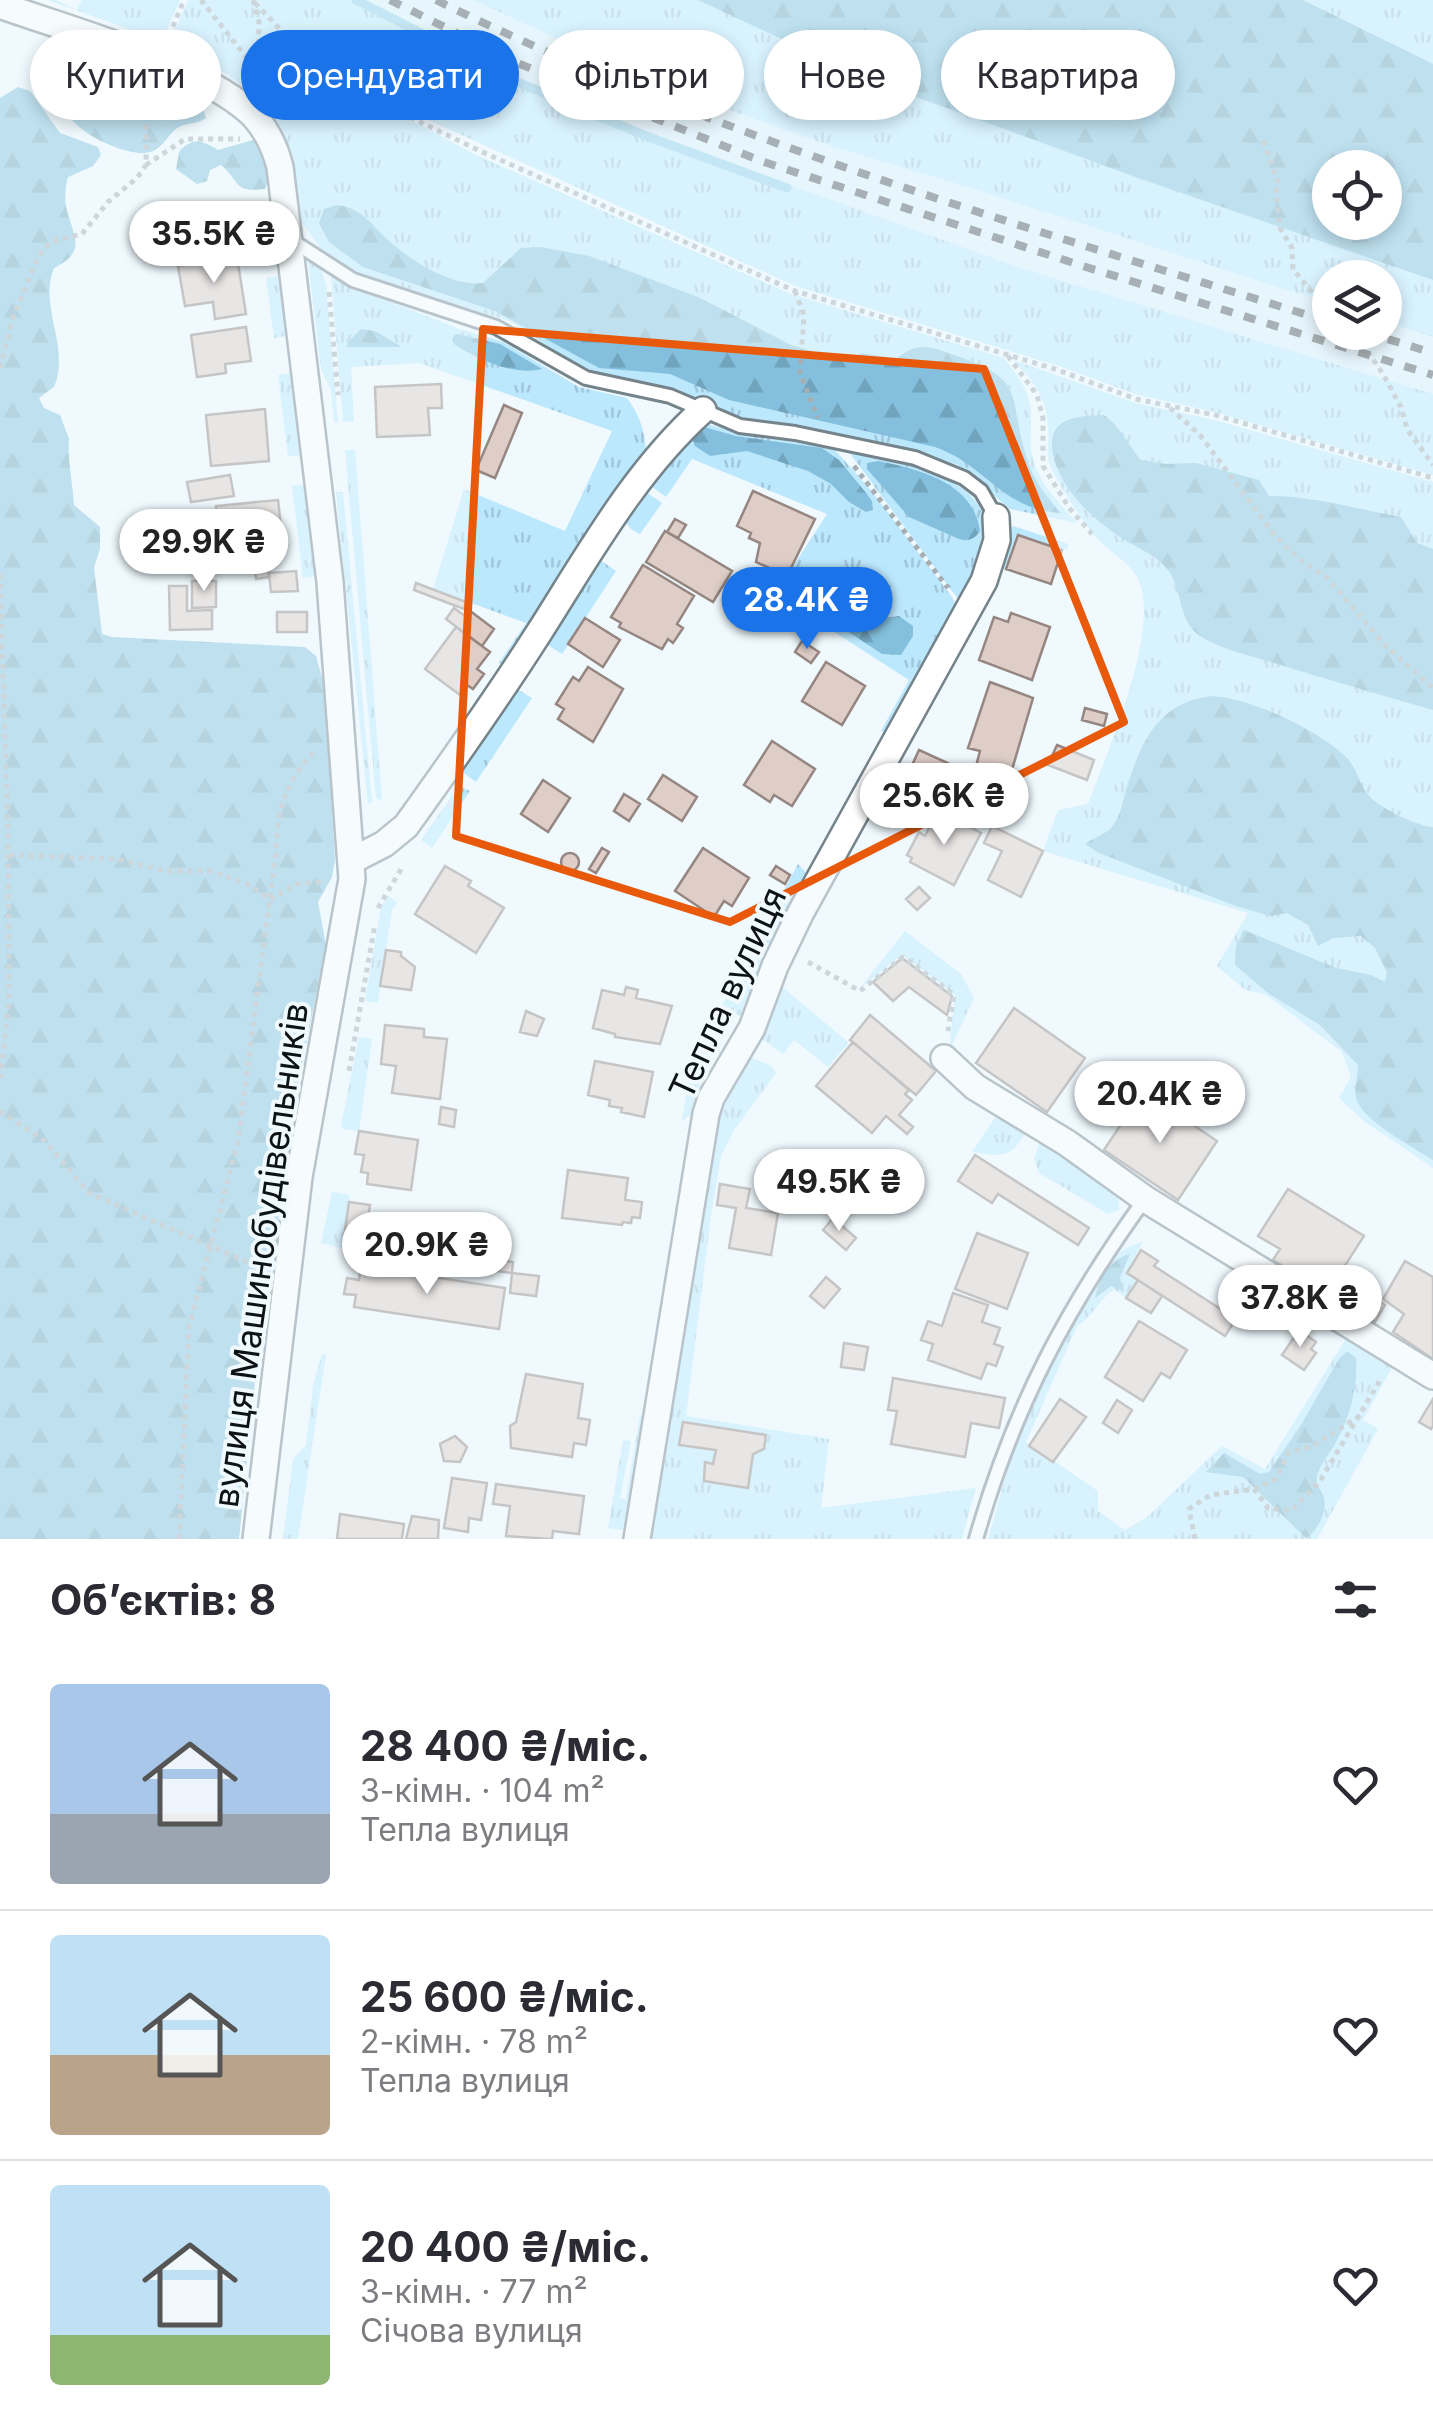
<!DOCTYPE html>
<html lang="uk">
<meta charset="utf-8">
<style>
:root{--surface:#fff;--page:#f7f7f7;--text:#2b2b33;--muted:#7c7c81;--line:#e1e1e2;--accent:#1a73e8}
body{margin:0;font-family:Inter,sans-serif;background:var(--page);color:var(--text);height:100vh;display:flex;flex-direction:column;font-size:38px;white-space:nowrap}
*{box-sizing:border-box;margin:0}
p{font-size:32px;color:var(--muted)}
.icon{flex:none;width:55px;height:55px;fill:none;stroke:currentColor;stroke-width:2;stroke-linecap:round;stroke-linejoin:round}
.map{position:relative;height:1539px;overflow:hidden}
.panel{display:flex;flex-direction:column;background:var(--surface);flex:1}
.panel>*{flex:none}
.guide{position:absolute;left:30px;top:30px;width:1375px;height:90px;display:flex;gap:20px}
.buttons{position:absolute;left:1312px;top:150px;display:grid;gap:20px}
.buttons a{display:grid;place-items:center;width:90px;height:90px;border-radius:50%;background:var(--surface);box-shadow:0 5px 15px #0003;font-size:50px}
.price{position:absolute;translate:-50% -85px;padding:0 22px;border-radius:35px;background:#fff;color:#222;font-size:32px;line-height:65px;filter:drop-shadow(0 2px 5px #0008)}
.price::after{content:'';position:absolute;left:50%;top:60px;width:30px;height:22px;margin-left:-15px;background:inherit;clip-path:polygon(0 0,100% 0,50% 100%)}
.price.current{background:var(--accent);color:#fff}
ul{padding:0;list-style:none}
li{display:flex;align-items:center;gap:30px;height:250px;padding:0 50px}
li+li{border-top:2px solid var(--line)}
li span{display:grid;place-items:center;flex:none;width:280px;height:200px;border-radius:10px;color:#555}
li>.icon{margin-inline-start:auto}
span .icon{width:120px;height:120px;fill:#fffc;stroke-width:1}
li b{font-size:42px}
h2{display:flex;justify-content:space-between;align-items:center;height:120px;padding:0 50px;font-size:42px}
.chip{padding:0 35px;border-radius:45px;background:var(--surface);box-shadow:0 5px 15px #0003;font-size:35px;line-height:90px}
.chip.current{background:var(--accent);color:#fff}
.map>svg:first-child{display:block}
</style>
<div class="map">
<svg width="1433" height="1539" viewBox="0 0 1433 1539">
<defs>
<pattern id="grass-tufts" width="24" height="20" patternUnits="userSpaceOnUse" patternTransform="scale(2.5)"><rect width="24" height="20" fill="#bce8fe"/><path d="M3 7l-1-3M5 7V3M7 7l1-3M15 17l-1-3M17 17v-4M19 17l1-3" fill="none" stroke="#a0c6d9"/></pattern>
<pattern id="forest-firs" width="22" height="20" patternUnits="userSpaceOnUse" patternTransform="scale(2.5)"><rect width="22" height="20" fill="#84c0dd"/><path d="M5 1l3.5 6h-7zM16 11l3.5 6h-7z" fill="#71a4bd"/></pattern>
</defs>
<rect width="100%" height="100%" fill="#eff9fe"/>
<path fill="#def2fc" d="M363,0H473L659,85L834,147L971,188L1330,304V332H1385V322L1433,337V394L1021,268L645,133L510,75Z"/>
<path fill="url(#grass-tufts)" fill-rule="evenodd" d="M48,0H56L76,10L82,0H180L162,41Z
M188,0H363L510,75L645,133L1021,268L1433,394V475L1215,412L1138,395L1056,365L795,286L360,89C324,83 298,91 265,104L227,74L169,44Z
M473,0H1433V337L1385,322V278H1330V304L971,188L834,147L659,85ZM1330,168H1385V222H1330Z
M332,90L357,94L379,103L474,154L791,294L1004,358C1015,372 1027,387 1030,405C1033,422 1028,440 1033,459C1039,484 1060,504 1077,523L1010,509L958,465L886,443L723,414L678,389L610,379L569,360L510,321L355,275L324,253L301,221L293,157L282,130L269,110L306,94Z
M308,261L321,269L326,285L338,422H334L331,390L321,370Z
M331,274L367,293L460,329L503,342L579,387L627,398C640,416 645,430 646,453L524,642L503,665L499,663L526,623L433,589L464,489L565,531L612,431L419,363L351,367L354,421L343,422Z
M279,276L286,336L274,338L266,278Z
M1013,360L1136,403L1215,420L1433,482V1168L1364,1121L1339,1098L1351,1077L1342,1052L1265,994L1245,990L1217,966L1248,913L1043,851L1058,810L1088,804C1106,755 1169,614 1133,571C1122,557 1105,549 1094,535C1079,516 1063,491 1052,470C1044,455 1050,441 1048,425C1046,397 1032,379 1013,360Z
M291,373L301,455L288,456L278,375Z
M699,422L744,434L834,449L869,488L952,597L958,608L889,734L881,731L909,680L775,594L827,514L692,459L666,497L647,483Z
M345,450H355L382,801L376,798Z
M849,452C899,463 1006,476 984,552C978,569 968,586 961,603Z
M305,485L317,576L303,578L292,486Z
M643,490L662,503L640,534L631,529L622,518Z
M336,492H343L372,802L368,804Z
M1013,526L1068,544V548L1062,550L1018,535L1006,569L990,565Z
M596,557L616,571L562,654L543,642Z
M514,687L532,698L476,782L457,768Z
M459,786L470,791L432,848L421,840Z
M798,864L810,877L745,1019L722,1005Z
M388,896L397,902L392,910L378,1003L365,1001L381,907Z
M905,931L961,974L974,998L952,1045L978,1072L975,1077L949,1051L955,995L902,955L860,988Z
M779,984L849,1043L828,1067L794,1040L783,1054L758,1036Z
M359,1037L372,1039L359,1131L344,1129L341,1126Z
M699,1048L709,1055L692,1113L682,1121L691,1062Z
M746,1055L771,1066L776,1073L734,1130L721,1156L711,1215L686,1416L829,1439L821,1508L976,1488L962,1539H645L717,1109Z
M999,1112L1027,1130C1010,1160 1003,1156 972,1152Z
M1048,1141L1118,1194L1119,1210L1108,1214L1039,1173L1034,1159L1039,1144Z
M332,1192L350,1195L342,1248L321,1243Z
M1143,1241L1127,1272L1138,1280L1126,1298L1114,1289C1099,1300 1093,1316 1077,1326L1026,1442L1098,1491V1511L1125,1530L1146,1518L1222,1446L1265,1469L1350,1332L1394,1364L1363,1420L1378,1429L1317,1539H988L1010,1461L1060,1339L1106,1267L1122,1250Z
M322,1354H326L298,1539H283L293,1459L306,1445L313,1386Z
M640,1415L648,1418L632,1526L621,1530L608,1528L623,1440L631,1441L620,1498L626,1499Z"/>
<path fill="url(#forest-firs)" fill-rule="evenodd" d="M698,0H1303L1433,64V280L1141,179L870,80ZM1330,168H1385V222H1330Z
M61,51L165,81L181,99L203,109L206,118C197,125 187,122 177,128C169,134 164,145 155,150C136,162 77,134 69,115C64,104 70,95 68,84C66,73 56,68 54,57Z
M18,87L30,91L60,133L98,147L101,155L93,166L68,177C65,188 64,200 67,211C75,239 86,252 54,268C38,307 71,348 54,387L39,398L44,408L60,415L69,439C67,458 73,484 74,505L100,527V548L94,568L102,634L112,637L305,647L316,656L325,689L335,860L332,877L318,902L326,945L298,1085L288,1108L278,1231L258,1351L239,1539H0V98Z
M253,140C267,149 272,174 265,189C233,193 241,182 221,165L210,170L207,181L197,184L176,169L179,152C193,136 203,141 218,150Z
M337,205C363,208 371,225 389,241C412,261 451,287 483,283L521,248L540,247L589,256L698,297L791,345L847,361L862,353L896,359C915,344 923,345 945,352C1036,381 1003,394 1030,467C1036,485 1049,498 1060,513C1001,509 985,464 935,447L729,400L670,374L599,368L495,311L363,267L329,242L319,223L324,209Z
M361,329L375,331L402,347H347L348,342Z
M457,334L500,344L542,369C514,376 478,360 454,344L452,338Z
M1104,415C1121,427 1127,444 1141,460L1166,464L1196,463L1259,480L1269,496C1313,496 1357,509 1401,517L1417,543L1433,549V710C1379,694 1325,679 1271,662C1248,655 1220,649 1200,636C1176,619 1184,589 1167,569C1156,555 1138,548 1123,539C1092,519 1053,483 1052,444C1052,416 1082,416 1104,415Z
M704,427L736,436L822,448L839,460L867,494L872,501L873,510L866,512L849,502L831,484L808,471L747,451L710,456L695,446L692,438Z
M879,461C920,470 973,482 980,531C975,539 968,542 959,539L909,517L867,469V463Z
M825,609L857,622L899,616L913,626V636L901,655L882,654L829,619L822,613Z
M1212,696C1252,699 1317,729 1346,757C1358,769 1359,786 1370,797C1380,808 1419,827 1433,827V1160C1413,1147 1362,1121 1356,1098C1354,1088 1358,1076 1358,1065L1320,1025L1269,994L1235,965L1236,946L1244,930L1336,968L1371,975L1385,982L1387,972L1375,948L1361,936L1333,938L1318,946L1308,925L1287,913L1270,916L1236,906L1099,853L1085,844C1094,837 1105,835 1112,827C1120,817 1123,802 1126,790C1141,742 1158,702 1212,696Z
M1130,1254L1120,1277L1123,1291L1111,1286L1095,1298C1099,1278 1110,1259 1130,1254Z
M1347,1351L1356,1358C1358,1386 1350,1417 1336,1442C1330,1453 1320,1464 1317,1476C1315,1486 1322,1489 1324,1498C1328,1511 1316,1533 1306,1538L1243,1477L1206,1472L1224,1453L1260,1474L1269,1472L1301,1425L1339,1359Z"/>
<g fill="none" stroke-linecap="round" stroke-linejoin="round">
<path stroke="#92cfec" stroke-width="9" d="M356,0L520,83L641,134L787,188"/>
</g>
<path fill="#dfcec8" stroke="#968681" stroke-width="2.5" d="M237,257L246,314L215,319L213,302L185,306L178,266Z
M246,327L251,361L225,364L226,373L197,377L191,335Z
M441,384L442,408H428L430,435L377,437L375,387Z
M504,405L522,413L495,478L476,470Z
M265,409L269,461L211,466L206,415Z
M230,475L234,496L191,502L187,482Z
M753,491L815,519L787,576L756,562L760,543L749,538L751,533L737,526Z
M278,500L284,554L266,556L269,577L256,579L255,570L223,573L216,506Z
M675,519L686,525L678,538L667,532Z
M665,531L732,571L713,602L646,562Z
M1018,535L1062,550L1051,584L1006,569Z
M643,565L694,596L677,624L683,628L673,643L668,639L662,649L619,627L621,623L611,617Z
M296,571L298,591L271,592L269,573Z
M192,581H216V607L192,608Z
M416,583L466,602L464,609L414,590Z
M169,586H187V611L212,610V629L170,630Z
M454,608L465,616L469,610L494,629L482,646L446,619Z
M277,612H307V632H277Z
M1011,613L1050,627L1032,680L979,660L994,617L1008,622Z
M585,618L620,640L603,667L568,644Z
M456,627L490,652L477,669L484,674L473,689L467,685L460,695L425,669Z
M802,641L819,652L811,663L795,652Z
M826,662L865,686L842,725L802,701Z
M588,667L623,689L593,742L558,719L564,709L556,704L573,677L579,681Z
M990,682L1033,698L1009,780L975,770L980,751L968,748Z
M1085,708L1107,714L1104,726L1082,720Z
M772,741L815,769L792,806L774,795L770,802L744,785Z
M1057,745L1094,760L1087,780L1048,765Z
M919,750L965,771L964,775L971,778L958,806L949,802L948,806L903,785Z
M663,775L697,797L682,821L648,799Z
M543,780L570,798L548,832L521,814Z
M904,789L931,802L919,826L892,812Z
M624,794L640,804L629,821L614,811Z
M938,810L981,833L954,885L910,862L912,858L907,855L919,832L925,836Z
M992,826L1043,851L1021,897L988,880L1002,851L984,843Z
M602,848L609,852L596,873L589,869Z
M703,848L749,878L732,906L724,901L714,917L675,891Z
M561 862a9 9 0 1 1 18 0a9 9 0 1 1-18 0Z
M445,866L471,881L468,886L504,908L476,953L415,914Z
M776,866L790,875L785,884L770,875Z
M919,887L930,898L917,910L906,899Z
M386,950L401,952V956L415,967L411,990L380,986Z
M902,958L952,996L947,1015L909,987L893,1001L873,982Z
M626,987L638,990L636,998L672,1006L660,1044L615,1037V1034L593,1028L602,990L624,995Z
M1014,1008L1085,1058L1047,1112L976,1063Z
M526,1011L544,1019L537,1036L520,1032Z
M870,1015L936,1071L916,1095L850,1040Z
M385,1025L424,1029V1037L447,1039L440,1099L392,1093L396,1066L381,1064Z
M853,1042L909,1090L905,1094L912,1100L899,1115L913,1127L907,1134L886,1116L872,1133L816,1086Z
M595,1061L653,1072L644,1117L621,1112L622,1108L609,1106L610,1100L588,1095Z
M1143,1091L1217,1141L1178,1200L1104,1150Z
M441,1107L456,1110L454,1127L439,1124Z
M359,1131L418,1140L411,1190L367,1184L368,1173L361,1172L364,1155L355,1154Z
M975,1155L1089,1228L1078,1245L998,1194L992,1203L958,1181Z
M568,1170L628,1178L625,1200L642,1202L640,1218L632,1217L631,1223L623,1222L622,1225L562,1218Z
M720,1184L750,1189L746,1208L778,1213L771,1255L729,1248L736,1208L717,1205Z
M1288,1189L1364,1236L1337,1278L1346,1283L1336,1299L1273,1260L1280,1249L1258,1236Z
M349,1202L370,1205L365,1240L344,1237Z
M833,1218L856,1238L846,1250L823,1230Z
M977,1233L1028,1253L1007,1309L955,1289Z
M1141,1250L1158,1261L1154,1266L1236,1319L1225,1336L1127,1273Z
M489,1259L513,1262L512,1273L488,1270Z
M1405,1261L1433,1277V1359L1393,1332L1404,1314L1383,1299Z
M361,1266L505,1288L499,1329L354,1307L356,1295L344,1294L347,1278L359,1280Z
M512,1273L539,1276L536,1296L510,1293Z
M826,1277L840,1289L824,1308L810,1296Z
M1138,1280L1162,1296L1151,1313L1126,1298Z
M953,1293L988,1305L982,1322L1000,1328L994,1344L1003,1347L996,1366L987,1363L981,1379L928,1360L933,1344L921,1340L928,1321L942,1326Z
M1374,1298L1385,1305L1375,1322L1363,1315Z
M1139,1321L1187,1350L1170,1378L1161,1373L1143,1401L1105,1377Z
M1299,1330L1316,1342L1311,1349L1316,1353L1304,1370L1282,1355Z
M844,1343L868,1347L864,1370L841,1367Z
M526,1374L583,1384L578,1418L590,1420L586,1445L574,1443L572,1457L511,1448L510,1426L516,1422Z
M893,1378L1005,1398L999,1428L971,1423L965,1457L891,1444L897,1411L888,1410Z
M1060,1399L1086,1417L1053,1462L1029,1446Z
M1433,1399V1426L1431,1429L1419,1422Z
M1117,1400L1132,1410L1118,1433L1103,1423Z
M683,1422L766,1435L764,1449L753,1454L748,1488L704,1481L705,1462L713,1464L716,1450L679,1445Z
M455,1436L467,1447L460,1462L444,1461L440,1444Z
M452,1478L487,1483L481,1520L469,1518L468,1532L444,1528Z
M496,1484L584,1496L579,1534L553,1531L552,1539L506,1536L510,1506L493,1504Z
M340,1514L404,1524L402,1539H337Z
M412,1516L439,1520L438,1539H406Z"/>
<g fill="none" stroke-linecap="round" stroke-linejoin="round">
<g stroke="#75848b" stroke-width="18">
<path id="lane" d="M288,238L353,280L496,327L586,378L670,396L740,426L795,433L915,458L964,478L981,491L996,517
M976,1539C1013,1409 1066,1308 1145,1199"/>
</g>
<g stroke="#75848b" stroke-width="30">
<path id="street" d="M0,5C69,30 199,65 251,113C266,128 275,147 280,167L330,582L352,879L299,1177L256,1539
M351,861L384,844L406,826C452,762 498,697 540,631C589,554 635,471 703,410
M944,1058L975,1087L1067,1143L1145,1199L1433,1376
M637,1539L706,1114L711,1098L752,1028L775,966L801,912L984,581L997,540L996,517"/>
</g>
<path stroke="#a5aeb2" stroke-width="5" stroke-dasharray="5 5" stroke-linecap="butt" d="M201,0L258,72L261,87
M253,0L259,22L258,69
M255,3L294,44L370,94
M169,36L184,0
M279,103L305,92L332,87L358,92L478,150L795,291L1055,369L1136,399L1215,415L1433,478
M1263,141L1279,184L1276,192L1280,228L1292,248L1293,269L1330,314
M146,165L185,139H240
M795,291L804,315L800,373L818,418
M329,292L338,395
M1345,332L1370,355L1383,374L1401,407L1407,429L1433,465
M1008,356L1037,395L1043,418V466L1070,509L1092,534
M0,368L14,315L38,257L50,242L82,234L108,202L137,178L146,165L147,98L150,88
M1170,408L1200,435L1276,537L1298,558L1327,578L1386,646L1433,688
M854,466L948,588
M0,574L8,832L9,1002L0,1082
M9,855L117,859L166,871H211L250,885L270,900L296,884L323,882
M378,908L403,866
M808,962L860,991L903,957L954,995L948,1031
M349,1071L375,924
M0,1111L45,1141L89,1193L263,1269
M1254,1489L1276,1479L1288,1453L1313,1446L1361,1415
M179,1539L189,1327L238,1141L276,851C278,807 284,785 314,752
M1195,1539L1189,1509L1210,1495L1254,1489L1268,1508L1291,1511L1320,1481L1382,1377"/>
<use href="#lane" stroke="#fff" stroke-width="12"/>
<use href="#street" stroke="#fff" stroke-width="25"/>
<path stroke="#51585b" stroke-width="8" stroke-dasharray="12 12" stroke-linecap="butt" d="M390,0L515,62L761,161L1086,267L1433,375
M436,0C722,141 1027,227 1330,322
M1365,332L1433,353"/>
</g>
<path d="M0 0H1433V1539H0ZM483,329L984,369L1124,722L730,922L456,836Z" fill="#eff9fe" fill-opacity=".55" fill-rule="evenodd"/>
<path fill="none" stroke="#e8590c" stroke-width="8" stroke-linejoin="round" d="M483,329L984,369L1124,722L730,922L456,836Z"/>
<g text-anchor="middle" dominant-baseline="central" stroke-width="8" stroke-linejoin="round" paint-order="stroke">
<g font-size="35" fill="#0d1315" stroke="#eff9fe">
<text transform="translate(727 993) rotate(-65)">Тепла вулиця</text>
<text transform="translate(260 1255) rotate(-82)">вулиця Машинобудівельників</text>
</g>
</g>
</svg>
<div class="buttons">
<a><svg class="icon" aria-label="locate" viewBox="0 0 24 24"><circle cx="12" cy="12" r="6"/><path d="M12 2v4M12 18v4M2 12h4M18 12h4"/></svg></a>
<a><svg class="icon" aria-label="layers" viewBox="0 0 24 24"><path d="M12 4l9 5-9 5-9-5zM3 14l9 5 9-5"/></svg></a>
</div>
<b class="price" style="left:214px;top:286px">35.5K ₴</b>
<b class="price" style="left:204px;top:594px">29.9K ₴</b>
<b class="price current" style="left:807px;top:652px">28.4K ₴</b>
<b class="price" style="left:944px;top:848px">25.6K ₴</b>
<b class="price" style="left:1160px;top:1146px">20.4K ₴</b>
<b class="price" style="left:839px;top:1234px">49.5K ₴</b>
<b class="price" style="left:427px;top:1297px">20.9K ₴</b>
<b class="price" style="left:1300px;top:1350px">37.8K ₴</b>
<div class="guide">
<a class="chip">Купити</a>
<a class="chip current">Орендувати</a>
<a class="chip">Фільтри</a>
<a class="chip">Нове</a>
<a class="chip">Квартира</a>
</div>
</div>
<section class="panel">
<h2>Об’єктів: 8<svg class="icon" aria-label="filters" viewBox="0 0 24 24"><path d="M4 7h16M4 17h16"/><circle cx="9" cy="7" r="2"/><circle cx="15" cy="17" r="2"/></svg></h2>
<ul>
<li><span style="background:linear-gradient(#a9c7e8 65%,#9aa5b1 0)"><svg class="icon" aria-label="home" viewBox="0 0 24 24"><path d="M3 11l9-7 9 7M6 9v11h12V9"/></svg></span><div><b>28 400 ₴/міс.</b><p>3-кімн. · 104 m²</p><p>Тепла вулиця</p></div><svg class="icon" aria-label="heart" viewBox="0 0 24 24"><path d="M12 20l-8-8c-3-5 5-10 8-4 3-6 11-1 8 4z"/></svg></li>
<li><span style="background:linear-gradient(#bfe0f5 60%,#b9a48a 0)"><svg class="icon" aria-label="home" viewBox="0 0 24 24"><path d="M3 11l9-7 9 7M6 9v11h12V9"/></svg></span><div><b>25 600 ₴/міс.</b><p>2-кімн. · 78 m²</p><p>Тепла вулиця</p></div><svg class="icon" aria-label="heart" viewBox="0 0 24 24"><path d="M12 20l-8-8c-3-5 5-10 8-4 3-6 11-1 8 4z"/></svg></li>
<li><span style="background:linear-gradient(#bfe0f5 75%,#8fb573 0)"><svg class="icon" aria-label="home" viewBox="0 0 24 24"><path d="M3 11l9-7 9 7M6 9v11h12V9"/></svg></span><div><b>20 400 ₴/міс.</b><p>3-кімн. · 77 m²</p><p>Січова вулиця</p></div><svg class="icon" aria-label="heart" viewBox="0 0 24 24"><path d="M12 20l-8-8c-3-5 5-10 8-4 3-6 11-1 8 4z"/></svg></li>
</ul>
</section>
